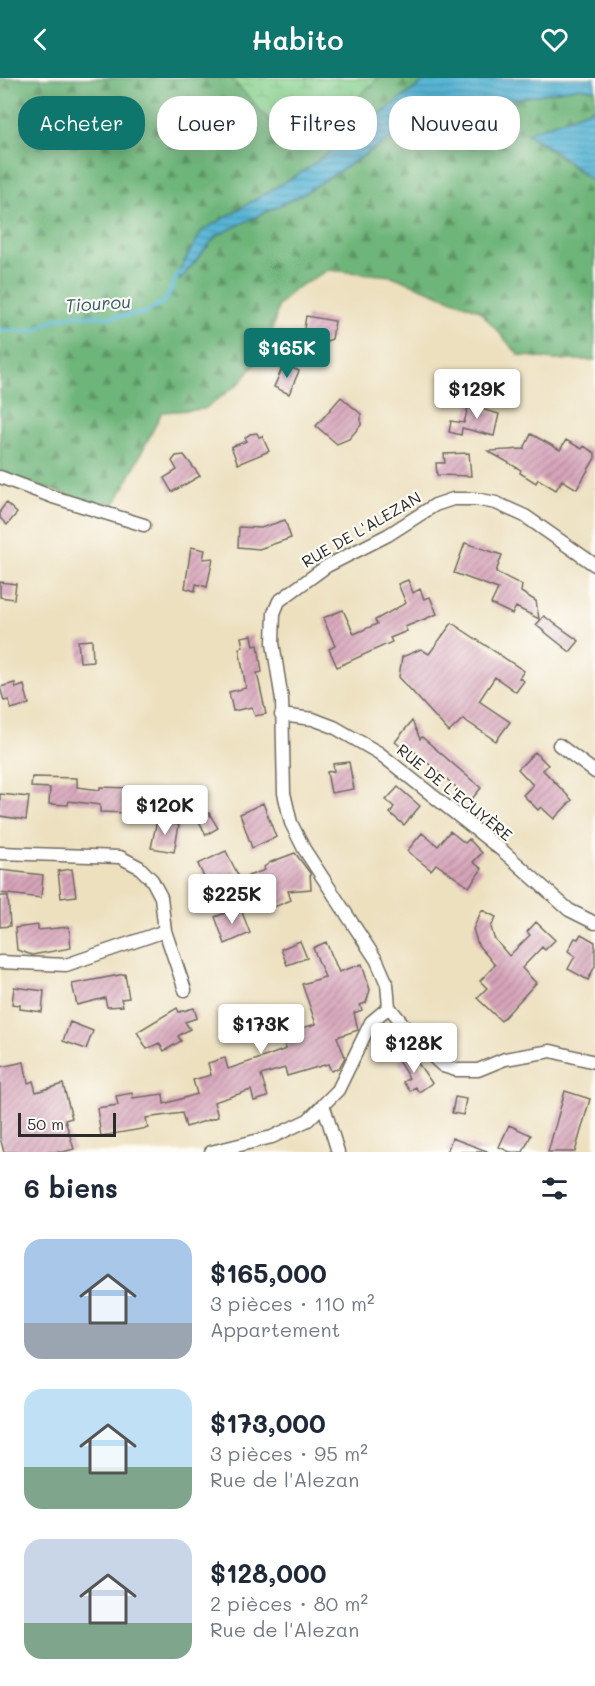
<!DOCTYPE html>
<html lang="fr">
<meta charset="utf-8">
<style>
:root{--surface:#fff;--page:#f6f6f7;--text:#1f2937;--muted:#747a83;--accent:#0f766e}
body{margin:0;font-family:Mali,sans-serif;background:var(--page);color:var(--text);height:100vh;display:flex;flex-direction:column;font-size:22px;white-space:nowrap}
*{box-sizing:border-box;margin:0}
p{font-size:20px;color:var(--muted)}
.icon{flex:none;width:33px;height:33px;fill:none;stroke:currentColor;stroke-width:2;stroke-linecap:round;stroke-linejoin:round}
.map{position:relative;height:1074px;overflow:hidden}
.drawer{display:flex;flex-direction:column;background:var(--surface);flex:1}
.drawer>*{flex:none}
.banner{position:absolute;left:18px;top:18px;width:560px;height:54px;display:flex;gap:12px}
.scale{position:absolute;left:18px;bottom:15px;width:98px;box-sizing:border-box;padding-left:6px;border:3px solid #2b2b2b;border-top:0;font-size:16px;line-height:21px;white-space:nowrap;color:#2b2b2b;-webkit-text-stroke:4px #fdfcf7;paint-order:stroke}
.price{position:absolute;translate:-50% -51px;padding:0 14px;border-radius:6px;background:#fff;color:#222;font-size:20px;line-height:39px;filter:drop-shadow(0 2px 3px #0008)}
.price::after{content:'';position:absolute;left:50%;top:36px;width:18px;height:14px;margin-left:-9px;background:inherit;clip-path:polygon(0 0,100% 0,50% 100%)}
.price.selected{background:var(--accent);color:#fff}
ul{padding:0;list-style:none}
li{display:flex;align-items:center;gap:18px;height:150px;padding:0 24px}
li span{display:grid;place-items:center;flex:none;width:168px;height:120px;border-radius:18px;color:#555}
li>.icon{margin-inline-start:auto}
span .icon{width:72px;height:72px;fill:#fffc;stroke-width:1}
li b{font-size:26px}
h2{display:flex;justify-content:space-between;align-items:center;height:72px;padding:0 24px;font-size:26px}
.pill{padding:0 21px;border-radius:24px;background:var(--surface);box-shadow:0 3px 15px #0003;font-size:21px;line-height:54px}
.pill.selected{background:var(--accent);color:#fff}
header{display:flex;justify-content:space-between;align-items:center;height:78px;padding:0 24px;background:var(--accent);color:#fff;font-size:27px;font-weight:600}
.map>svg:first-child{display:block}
</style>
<header><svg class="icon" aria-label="back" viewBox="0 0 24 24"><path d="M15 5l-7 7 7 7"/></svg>Habito<svg class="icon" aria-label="heart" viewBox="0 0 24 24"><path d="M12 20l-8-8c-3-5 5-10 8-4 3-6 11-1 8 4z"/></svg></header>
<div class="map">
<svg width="595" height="1074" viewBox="0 0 595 1074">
<defs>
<pattern id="forest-firs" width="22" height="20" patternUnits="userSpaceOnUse" patternTransform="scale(1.5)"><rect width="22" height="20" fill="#6eb57a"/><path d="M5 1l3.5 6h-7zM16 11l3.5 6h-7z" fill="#5b9364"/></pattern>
<pattern id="wetland-marsh" width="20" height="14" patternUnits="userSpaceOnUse" patternTransform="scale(1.5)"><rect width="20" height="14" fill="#89d390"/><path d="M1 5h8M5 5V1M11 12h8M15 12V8" fill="none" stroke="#76b57c"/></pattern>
<pattern id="water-rules" width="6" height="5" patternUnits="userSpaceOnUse" patternTransform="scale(1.5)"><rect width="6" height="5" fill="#58b6d6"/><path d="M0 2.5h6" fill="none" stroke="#4994ae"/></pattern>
<pattern id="building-hatch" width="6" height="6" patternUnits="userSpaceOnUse" patternTransform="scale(1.5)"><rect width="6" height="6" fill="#d7a4ba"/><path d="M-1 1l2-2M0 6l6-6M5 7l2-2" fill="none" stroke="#af8697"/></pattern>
</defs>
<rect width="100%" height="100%" fill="#fdfcf7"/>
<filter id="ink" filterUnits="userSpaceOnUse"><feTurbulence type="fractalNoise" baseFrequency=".0167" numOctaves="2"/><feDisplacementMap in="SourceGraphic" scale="12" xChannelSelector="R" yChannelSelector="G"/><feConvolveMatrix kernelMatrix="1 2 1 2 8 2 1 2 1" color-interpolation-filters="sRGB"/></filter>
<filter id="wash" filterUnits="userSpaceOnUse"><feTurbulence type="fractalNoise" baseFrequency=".008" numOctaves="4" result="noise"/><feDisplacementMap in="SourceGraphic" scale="24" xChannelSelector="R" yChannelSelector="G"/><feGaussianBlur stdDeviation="1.35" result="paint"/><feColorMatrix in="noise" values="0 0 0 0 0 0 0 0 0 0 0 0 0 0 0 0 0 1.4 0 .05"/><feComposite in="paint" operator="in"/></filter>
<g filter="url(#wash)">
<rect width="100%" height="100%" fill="#ede0bf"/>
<path fill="url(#forest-firs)" stroke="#4c7052" stroke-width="1.5" d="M0,0H231L297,73L379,0H429L307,91L202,153L178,194L180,202L216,158L301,117L428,37L580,9L595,12V30L527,55L595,105V282H554L519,277L479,232L392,198L328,192L294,211L278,228L269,268L241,304L204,331L162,334L116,425H92L0,395Z"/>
<path fill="url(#wetland-marsh)" stroke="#5a7f5e" stroke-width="1.5" d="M231,0H379L297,73Z"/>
<path fill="url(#water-rules)" stroke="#427080" stroke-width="1.5" d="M429,0H595V12L580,9L428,37L301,117L216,158L180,202L178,195L202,153L307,91Z
M595,30V105L555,73L526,55Z"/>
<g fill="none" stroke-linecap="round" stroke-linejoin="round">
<path stroke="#58b6d6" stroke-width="4" d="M0,252L33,253L56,241L77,237L112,239L146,235L167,221L178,195"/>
</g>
<g id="blocks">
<path fill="url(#building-hatch)" d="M306,238L335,243L332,261L311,269L313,259L303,257Z
M284,286L299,293L289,316L274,309Z
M471,318L483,321L481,331L499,336L494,358L462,350L461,357L449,354L451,343L464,345Z
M341,319L361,336V347L349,361L337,366L316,348Z
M257,355L259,359L262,358L269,373L238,386L231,369L247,363L245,360L250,356Z
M531,356L560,372L566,362L582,371L584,368L595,375V380L577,411L562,402L556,412L538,401L536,405L520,395L521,392L488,373L524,371Z
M469,375L471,398L437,397L436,385H445L444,376Z
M184,377L200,398L172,414L164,400L177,392L172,383L176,378Z
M6,425L17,435L7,447L0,440V433Z
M285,442L291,460L259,471L238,469L239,449L261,450Z
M465,465L502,477L496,494L522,507L521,514L536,523L539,541L516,529L512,536L491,526L498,511L454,495Z
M191,469L205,472L203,481L213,480L207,509L196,506L195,513L185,510Z
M408,502L413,515L420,511L424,521L430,519L437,536L405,549L407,553L390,560L392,564L337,589L329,571L335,568L323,540L343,532L354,556L377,546L375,542L406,525L398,506Z
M0,504L16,506L14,521L0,519Z
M544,538L579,563L570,574L536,547Z
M452,545L524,593L519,600L524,603L516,614L495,599L479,623L510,644L496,663L463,641L449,654L399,599L402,579L421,571L429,576Z
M252,557L254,568L258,567L262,594L257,595L266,636L255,638L252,629L233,633L229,614L246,610L239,570L243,569L241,559Z
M92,562L93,583L80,584L78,563Z
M15,605L16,610L24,607L29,626L11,631L9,622L4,623L0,609Z
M412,643L420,661L422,659L481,710L471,722L409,669L406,673L395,664Z
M535,674L548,687L543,692L572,722L554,741L541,729L538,732L523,717L533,707L518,691Z
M349,684L354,711L331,715L327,694L334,693L333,686Z
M32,699L77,700V709L100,712V709L130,710L129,714L154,721L150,733L129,727V735L100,734V727L69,723L68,727L49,726L50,710L31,709Z
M398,709L420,728L404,747L390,735L394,729L386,722Z
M0,716L29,719L26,742L0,738Z
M263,725L276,759L252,770L240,736Z
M209,735L218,750L206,757L198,741Z
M157,742L179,747L174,774L151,770Z
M450,753L465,765L469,761L482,775L473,784L482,791L469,809L436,786L431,792L407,773L422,755L438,768Z
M226,773L242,805L230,811L226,801L209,810L198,786Z
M295,775L310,795L311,811L288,813L291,822L274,829L272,823L262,827L248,798L265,792L264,789L271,784Z
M72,791L76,818L61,820L58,793Z
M0,792L43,797L41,820L0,815Z
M0,818H8L10,848L0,849Z
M240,829L250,855L225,866L215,839Z
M482,832L496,839L491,849L494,860L509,878L530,857L527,854L536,844L555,862L545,872L542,869L522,890L536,905L501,943L477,920L487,910L480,903L495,887L478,867L473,851Z
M38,847V852L69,849L71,870L32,877L17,872L15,850Z
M581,856L595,864V888L588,902L568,891L575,878L568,873L575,860L578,861Z
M300,863L307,880L287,887L281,871Z
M326,864L339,894L362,886L370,912L366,925L360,927L362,932L354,935L358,952L337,959L345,979L339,990L331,993L328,986L287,998L285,990L261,997L268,1019L254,1023L251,1012L214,1024L218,1039L186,1049L182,1035L146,1040L148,1050L101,1058L97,1030L118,1027L116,1018L132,1015L133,1020L163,1016L164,1026L197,1016L193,1002L211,997L208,985L225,980L228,991L267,978L286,971L282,956L316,946L302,906L325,899L313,870Z
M125,896L129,920L121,921L123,928L107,929L105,920L77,927L72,906Z
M14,909L44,913L42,934L20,931V927L12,926Z
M177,930L179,934L194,930L197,940L185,944L190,951L178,958L181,963L164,973L159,965L147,971L137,954Z
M70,944L93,953L86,971L63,963Z
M410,974L432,1005L419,1014L415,1009L410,1013L403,1004L409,1000L398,983Z
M24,984L28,1005L33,1003L36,1014L63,1006L72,1040L65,1042L74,1071L63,1074H4L0,1060V989Z
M565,1013L590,1021L575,1074H548Z
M455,1019L466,1021L463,1037L452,1035Z
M509,1047L531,1057L523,1074H510L499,1069Z
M452,1060L487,1073V1074H447Z"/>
</g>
</g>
<g filter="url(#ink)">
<use href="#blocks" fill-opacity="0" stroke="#6f6a5f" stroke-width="1.5"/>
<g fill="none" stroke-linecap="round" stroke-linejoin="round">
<g stroke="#6f6a5f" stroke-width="15">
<path id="street" d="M0,399L53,419L144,447
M595,487L525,438L496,425L476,421H453L435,427L388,457L327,488L279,523L274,535L273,565L282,622L284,715L291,745L304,771L377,883L387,906L389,929L421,968L443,988L456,992H478L505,981L551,973L595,984
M281,637L313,641L334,649L379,675L504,774L569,832L595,845
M559,667L595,694
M0,775L120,779L139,789L152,802L161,819L165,853L185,912
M0,884L66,887L165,853
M324,1029L338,1074
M211,1074L272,1059L308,1042L338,1012L371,944L389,929"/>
</g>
<use href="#street" stroke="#fff" stroke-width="12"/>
</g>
</g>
<g text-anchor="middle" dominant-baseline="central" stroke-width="4.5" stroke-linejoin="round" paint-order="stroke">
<g font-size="16" fill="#2b2b2b" stroke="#fdfcf7">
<text transform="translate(361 451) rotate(-30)">RUE DE L'ALEZAN</text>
<text transform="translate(455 714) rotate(39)">RUE DE L'ECUYÈRE</text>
</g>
<g font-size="18" font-style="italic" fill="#3b5c67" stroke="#fdfcf7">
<text transform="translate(98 225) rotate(-4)">Tiourou</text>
</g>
</g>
</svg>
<div class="scale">50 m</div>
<b class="price selected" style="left:287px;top:301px">$165K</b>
<b class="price" style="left:477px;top:342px">$129K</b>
<b class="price" style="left:165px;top:758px">$120K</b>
<b class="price" style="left:232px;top:847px">$225K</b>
<b class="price" style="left:261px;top:977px">$173K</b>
<b class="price" style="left:414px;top:996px">$128K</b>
<div class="banner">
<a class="pill selected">Acheter</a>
<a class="pill">Louer</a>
<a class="pill">Filtres</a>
<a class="pill">Nouveau</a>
</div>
</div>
<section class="drawer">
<h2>6 biens<svg class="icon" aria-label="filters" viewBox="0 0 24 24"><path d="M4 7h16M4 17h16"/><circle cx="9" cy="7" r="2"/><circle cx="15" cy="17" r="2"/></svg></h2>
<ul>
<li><span style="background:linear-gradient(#a9c7e8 70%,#9aa5b1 0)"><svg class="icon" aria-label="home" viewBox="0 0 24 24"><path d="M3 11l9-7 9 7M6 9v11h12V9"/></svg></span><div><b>$165,000</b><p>3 pièces · 110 m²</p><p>Appartement</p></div></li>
<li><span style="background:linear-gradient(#bfe0f5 65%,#7fa58c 0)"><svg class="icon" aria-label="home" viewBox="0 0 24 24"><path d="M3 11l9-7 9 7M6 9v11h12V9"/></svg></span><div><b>$173,000</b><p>3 pièces · 95 m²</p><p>Rue de l'Alezan</p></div></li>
<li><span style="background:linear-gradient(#c9d6e8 70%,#7fa58c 0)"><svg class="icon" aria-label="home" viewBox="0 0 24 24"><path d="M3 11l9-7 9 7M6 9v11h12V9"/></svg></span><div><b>$128,000</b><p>2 pièces · 80 m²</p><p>Rue de l'Alezan</p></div></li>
</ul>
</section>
